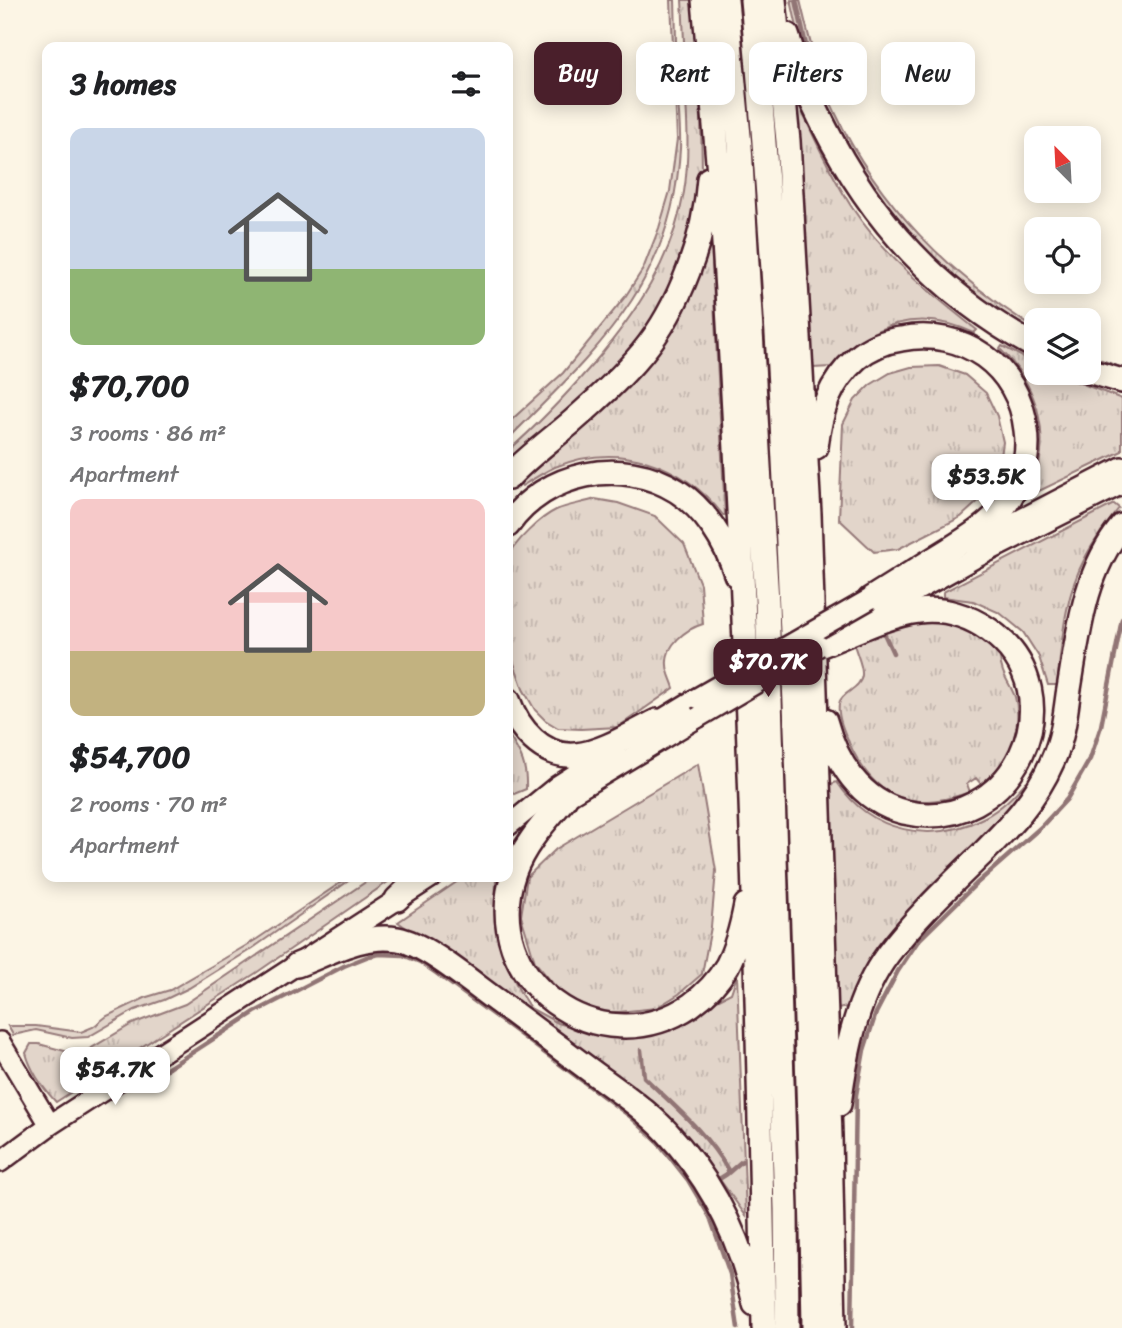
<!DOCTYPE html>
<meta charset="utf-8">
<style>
:root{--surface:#fff;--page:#f2f2f2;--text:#202124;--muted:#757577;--accent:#4a1f2b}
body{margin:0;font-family:Sriracha,sans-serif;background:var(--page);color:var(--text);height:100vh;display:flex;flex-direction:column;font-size:26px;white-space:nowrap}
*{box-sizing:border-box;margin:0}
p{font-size:23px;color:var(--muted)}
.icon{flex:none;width:38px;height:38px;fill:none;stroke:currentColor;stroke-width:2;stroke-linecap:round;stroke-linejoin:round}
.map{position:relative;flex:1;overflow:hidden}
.drawer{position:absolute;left:42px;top:42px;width:471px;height:840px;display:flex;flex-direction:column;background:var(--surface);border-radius:14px;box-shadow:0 4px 18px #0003}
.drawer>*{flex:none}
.hud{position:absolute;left:534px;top:42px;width:483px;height:63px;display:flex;gap:14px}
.needle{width:46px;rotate:336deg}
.controls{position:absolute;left:1024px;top:126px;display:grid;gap:14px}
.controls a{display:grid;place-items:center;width:77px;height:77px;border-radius:14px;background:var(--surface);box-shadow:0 4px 18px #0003;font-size:35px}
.price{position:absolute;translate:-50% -60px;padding:0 16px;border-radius:14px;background:#fff;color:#222;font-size:23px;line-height:46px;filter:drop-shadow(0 2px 4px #0008)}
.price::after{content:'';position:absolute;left:50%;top:42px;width:21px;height:16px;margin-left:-10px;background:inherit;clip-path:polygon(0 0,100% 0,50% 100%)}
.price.on{background:var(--accent);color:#fff}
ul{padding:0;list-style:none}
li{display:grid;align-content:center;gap:14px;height:371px;padding:0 28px}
li span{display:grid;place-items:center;height:217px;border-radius:14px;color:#555}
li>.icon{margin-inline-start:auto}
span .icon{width:126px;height:126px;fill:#fffc;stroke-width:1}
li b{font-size:30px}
h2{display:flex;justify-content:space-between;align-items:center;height:84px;padding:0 28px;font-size:30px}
.tag{padding:0 24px;border-radius:14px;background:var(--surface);box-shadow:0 4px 18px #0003;font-size:24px;line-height:63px}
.tag.on{background:var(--accent);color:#fff}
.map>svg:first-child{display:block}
</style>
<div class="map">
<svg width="1122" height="1328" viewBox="0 0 1122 1328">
<defs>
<pattern id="grass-tufts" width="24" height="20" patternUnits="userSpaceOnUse" patternTransform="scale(1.75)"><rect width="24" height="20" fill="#e2d5ca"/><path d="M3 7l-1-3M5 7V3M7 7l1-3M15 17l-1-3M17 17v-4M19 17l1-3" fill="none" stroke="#c3b6ae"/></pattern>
</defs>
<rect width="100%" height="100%" fill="#fcf5e5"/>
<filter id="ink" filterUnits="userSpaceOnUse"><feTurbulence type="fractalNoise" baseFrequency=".0143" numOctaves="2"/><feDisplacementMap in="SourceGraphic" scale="14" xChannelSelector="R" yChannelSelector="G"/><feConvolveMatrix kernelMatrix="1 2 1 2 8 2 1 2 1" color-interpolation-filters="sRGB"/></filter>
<g filter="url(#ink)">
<path fill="url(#grass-tufts)" stroke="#967a7a" stroke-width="2" d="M671,0H675C676,28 676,57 677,85C678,106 681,128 680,149C673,284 596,350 508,439V423L563,373L625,297L643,269L659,228L670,191L677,139Z
M682,0H692L701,118L702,170L698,204L693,232L657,316L620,366L508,469V451C539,424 566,395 593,364C637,312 672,260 684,192C689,162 688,131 686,101C685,68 684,34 682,0Z
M791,0H800C809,38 818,77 835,112C878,204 951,276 1036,329V341L946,278L872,196L812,79L798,32Z
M795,96C812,133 829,171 851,206C883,255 931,294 977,330L974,333C919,307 870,323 831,367L813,368Z
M711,241L725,515H723C682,463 618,441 555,467C544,472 533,479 522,486L520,483C567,439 624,402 660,349C683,316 697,279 711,241Z
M1002,346L1036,364V373H1054L1122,399V451L1035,493L1032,487C1053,437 1038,386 1000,349Z
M939,366L965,375L986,393L997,416L1003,442L999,471L985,495L961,517L898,549L874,552L839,519L843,424L855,400L870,385L890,373L911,367Z
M595,499L618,503L655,516L684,544L700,584L703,624C686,629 665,645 667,665C667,672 672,681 674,688L618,727L581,729L558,728L545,720L535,710L523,689L508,646V558C514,542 541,517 556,510C568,505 583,503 595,499Z
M1114,504L1119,508C1107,524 1094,540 1085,558C1064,597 1062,642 1057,685H1048L1039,657L1023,632L1000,613L973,601L943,597V592Z
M950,621L978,634L1000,657C1001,675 1009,681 1015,697C1021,717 1015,744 1004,761C998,770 989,777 981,784L976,778L967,784L970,792C914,812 876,801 850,745C845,734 837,717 839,704C841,692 861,689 862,675C863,666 856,653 854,644L871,634L902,622Z
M508,734C521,755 527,764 526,789L514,794L508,786Z
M698,764L716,871L711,927L702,974L679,994L656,1008L619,1012H595L565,998L535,962L521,916L527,877L556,849Z
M837,782C871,833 932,845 985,817C1002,808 1014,795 1026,782L1031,786L851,1006L838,1009L831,784Z
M349,877H354L253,948L189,988L164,1000L135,1010L88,1037L72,1038L36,1030L13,1035L8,1026H36L81,1032L93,1027L107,1016L147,997L170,990L215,964L257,939Z
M373,877H395L256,973L56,1102C42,1087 31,1072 26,1053L31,1044H39L72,1053L88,1050L132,1024L185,1004Z
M464,877H496L495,924L502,955L521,994L530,1008L558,1023L606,1037L637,1038L672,1030L696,1018L717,1000L731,993L737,975L746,1216L697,1148L666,1117L595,1062L398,922Z"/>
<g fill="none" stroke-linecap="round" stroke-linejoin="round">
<path stroke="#917474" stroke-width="4.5" d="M796,0L806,46L827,107
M1088,356L1122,369
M882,629L893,653
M641,1050L644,1077C674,1106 707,1133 728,1170L727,1174L716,1181
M129,1088L162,1072L255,1012L344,966L369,956L380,954L403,955L420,962L436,973L518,1033L631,1117L658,1142L688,1180L710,1217L730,1274L738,1328
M727,1174L742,1161
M852,1328L856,1095L864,1050L876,1013L898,971L918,941L976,884L1041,827L1067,799L1090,759L1101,726L1122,619"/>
<g stroke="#4a1f2b" stroke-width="24">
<path id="major" d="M971,545L1122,467
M866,619L975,558L1122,484
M646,729L697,698
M551,806L697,718
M508,826L557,786L615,749
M0,1042L50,1125
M0,1162L50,1125L432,877"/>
</g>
<g stroke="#4a1f2b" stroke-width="28">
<path id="highway" d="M704,0C710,71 717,142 722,213C747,584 758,956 764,1328
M726,0L740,146L767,601L786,1209L787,1328
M752,0C776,260 788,520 798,780C804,963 811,1145 814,1328
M774,0L788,141L809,514L830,1136L834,1328
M787,35C796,66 808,95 823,124C872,222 940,295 1036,347
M1088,371L1122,381
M816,447C820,412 829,383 857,358C869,348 885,341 901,339C963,327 1019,366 1026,430C1030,457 1021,483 1005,505C988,527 961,542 937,557C915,571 892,585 870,599
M508,478C527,457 551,440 573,421C597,400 621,378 642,353C680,307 705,238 709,179
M508,525C545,472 622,456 677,491C705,509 726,542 736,574
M819,646C847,635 890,614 919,611C944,608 969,616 989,630C1080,694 1012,837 904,812C860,801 836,762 825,721
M508,700C518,728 542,758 576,755C602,753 633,733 657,721
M565,798C546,821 524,844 514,872C477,979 599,1068 691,1005C705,995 718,981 727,966C737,947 742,926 746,905
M397,899L420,877
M297,965C329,953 363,933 398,939C426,944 473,984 497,1001C527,1023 557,1046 587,1068C614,1088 643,1107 666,1131C712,1180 741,1240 755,1304
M839,1104C846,1053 856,997 888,954C915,918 949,886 982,854C1010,826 1036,799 1052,762C1062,741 1065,718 1068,695C1078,637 1083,573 1122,526"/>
</g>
<use href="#major" stroke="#fcf5e5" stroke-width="19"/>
<use href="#highway" stroke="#fcf5e5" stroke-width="23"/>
<g stroke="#4a1f2b" stroke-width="24" stroke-linecap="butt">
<path id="major-bridge" d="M697,698L870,599
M697,718L819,646"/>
</g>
<use href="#major-bridge" stroke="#fcf5e5" stroke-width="19"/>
</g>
</g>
</svg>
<div class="controls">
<a><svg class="needle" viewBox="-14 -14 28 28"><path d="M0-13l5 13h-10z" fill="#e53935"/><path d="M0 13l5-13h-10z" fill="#757577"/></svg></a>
<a><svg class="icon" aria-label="locate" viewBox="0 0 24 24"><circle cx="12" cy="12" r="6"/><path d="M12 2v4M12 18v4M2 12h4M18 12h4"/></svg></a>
<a><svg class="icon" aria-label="layers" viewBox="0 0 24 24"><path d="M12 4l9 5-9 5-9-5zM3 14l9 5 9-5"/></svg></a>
</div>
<b class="price" style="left:986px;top:514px">$53.5K</b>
<b class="price on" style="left:768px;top:699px">$70.7K</b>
<b class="price" style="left:115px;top:1107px">$54.7K</b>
<div class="hud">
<a class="tag on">Buy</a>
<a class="tag">Rent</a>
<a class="tag">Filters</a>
<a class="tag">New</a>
</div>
<section class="drawer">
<h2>3 homes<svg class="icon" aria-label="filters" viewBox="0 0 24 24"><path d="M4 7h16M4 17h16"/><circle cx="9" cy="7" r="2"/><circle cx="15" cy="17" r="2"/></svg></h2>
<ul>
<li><span style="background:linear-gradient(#c9d6e8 65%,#8fb573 0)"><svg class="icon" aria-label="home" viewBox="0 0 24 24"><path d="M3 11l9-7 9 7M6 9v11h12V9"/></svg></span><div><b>$70,700</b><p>3 rooms · 86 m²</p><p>Apartment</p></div></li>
<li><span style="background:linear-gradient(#f6c9c9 70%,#c2b280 0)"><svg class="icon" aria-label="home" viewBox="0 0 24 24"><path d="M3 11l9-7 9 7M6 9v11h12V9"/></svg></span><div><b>$54,700</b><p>2 rooms · 70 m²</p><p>Apartment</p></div></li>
</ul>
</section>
</div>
